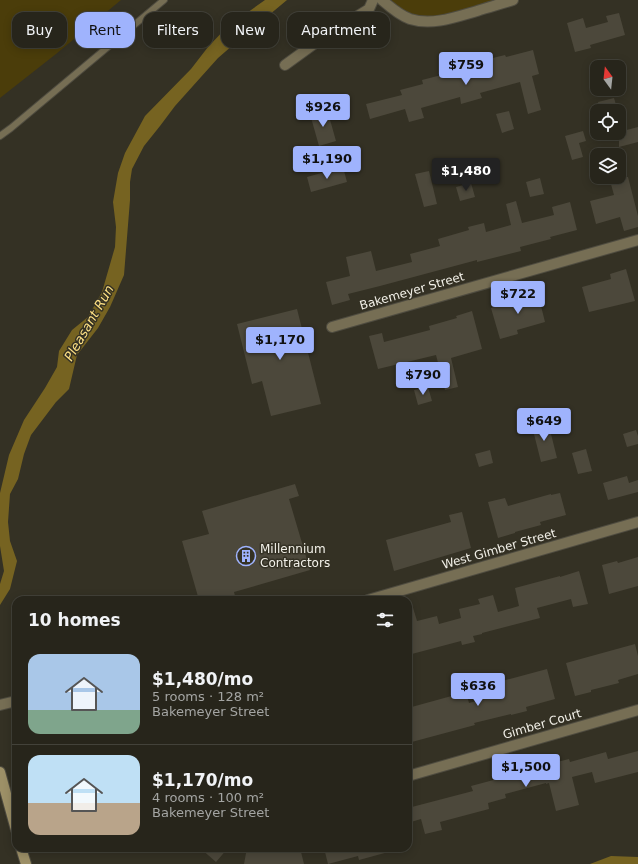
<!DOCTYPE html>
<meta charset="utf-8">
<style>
:root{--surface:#27251b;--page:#2f2d24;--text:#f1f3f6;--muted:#a4a5a3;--line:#43423a;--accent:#9fb3fd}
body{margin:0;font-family:"DejaVu Sans",sans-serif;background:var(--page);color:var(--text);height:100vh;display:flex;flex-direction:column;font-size:15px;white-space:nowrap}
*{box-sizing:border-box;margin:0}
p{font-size:13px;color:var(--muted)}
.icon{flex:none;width:22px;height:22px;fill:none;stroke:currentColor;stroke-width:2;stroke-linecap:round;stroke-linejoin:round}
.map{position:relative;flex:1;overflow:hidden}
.side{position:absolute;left:12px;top:596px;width:400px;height:256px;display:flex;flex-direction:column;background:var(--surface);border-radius:12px;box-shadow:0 2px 10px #0003,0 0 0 1px var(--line)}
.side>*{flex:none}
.banner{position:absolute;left:12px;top:12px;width:400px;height:36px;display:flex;gap:8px}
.needle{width:26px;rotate:345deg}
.fabs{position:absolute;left:590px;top:60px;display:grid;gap:8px}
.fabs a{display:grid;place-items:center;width:36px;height:36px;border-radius:8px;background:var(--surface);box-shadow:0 2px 10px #0003,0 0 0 1px var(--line);font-size:20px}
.price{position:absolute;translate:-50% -34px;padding:0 9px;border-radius:4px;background:var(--accent);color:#111;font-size:13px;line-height:26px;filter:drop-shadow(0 1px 2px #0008)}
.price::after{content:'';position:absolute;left:50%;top:24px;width:12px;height:9px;margin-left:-6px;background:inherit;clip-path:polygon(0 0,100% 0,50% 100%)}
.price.current{background:#222;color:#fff}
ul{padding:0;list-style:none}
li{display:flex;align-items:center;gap:12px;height:100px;padding:0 16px}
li+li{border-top:1px solid var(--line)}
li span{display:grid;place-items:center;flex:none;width:112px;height:80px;border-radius:12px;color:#555}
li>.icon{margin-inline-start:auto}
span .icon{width:48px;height:48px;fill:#fffc;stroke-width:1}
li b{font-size:17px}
h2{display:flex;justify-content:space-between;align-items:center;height:48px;padding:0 16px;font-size:17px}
.pill{padding:0 14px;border-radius:12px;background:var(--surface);box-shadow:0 2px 10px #0003,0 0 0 1px var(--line);font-size:14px;line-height:36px}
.pill.current{background:var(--accent);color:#111}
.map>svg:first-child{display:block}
</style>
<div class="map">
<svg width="638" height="864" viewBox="0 0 638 864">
<rect width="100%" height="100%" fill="#343124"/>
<path fill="#4b3d0a" d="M0,0H121L56,54L0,98Z
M392,0H499L450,17L419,20L392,3Z"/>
<path fill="#766321" d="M265,0H287L240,39L218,58L175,106L160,126L144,146L132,169L130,182V200L124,275L110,307L98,328L77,355L69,389L56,402L31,435L24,454L18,479L10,494L8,522L10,541L17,561L10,589L0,605V584L4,571L0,546V493L9,455L24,420L45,388L57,367L59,351L72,330L88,317L102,292L115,247L116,227L113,202L118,173L125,153L145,116L191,69L208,47L227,27Z
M611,856L638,857V864H590Z"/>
<path fill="#4c483b" d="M619,13L625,35L590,45L591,48L575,52L567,23L583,18L586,28L608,22L606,16Z
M533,50L539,74L532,76L541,110L528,114L520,82L480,93L482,98L461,104L460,97L421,108L424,118L409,122L405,109L370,119L366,104L402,95L400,90L423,84L422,80L453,72L452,66L472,61V63L505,55L506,57Z
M614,98L617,108L605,111H600L598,102Z
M327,109L336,141L319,146L310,114Z
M509,111L514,129L502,133L496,114Z
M638,127V142L619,147V132Z
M583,131L586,141L579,143L583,157L572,160L565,136Z
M343,167L347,182L311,192L307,177Z
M429,171L437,204L424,207L415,174Z
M609,177H628L638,216V227L624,231L620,217L596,224L590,201L614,195Z
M540,178L544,194L530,197L526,182Z
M471,183L475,197L460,201L456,187Z
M516,201L522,223L554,215L552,207L570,202L577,230L550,237L551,239L520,247L521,251L477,262V260L380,286L348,294L350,300L332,305L326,282L350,276L346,257L371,251L376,271L412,262L410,254L440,246L438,239L469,230L468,227L484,223L486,232L511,225L506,204Z
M626,269L635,301L589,312L582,287L611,279L610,274Z
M537,290L545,322L517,330L518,334L500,339L491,308L520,300L518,295Z
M297,309L321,404L271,416L262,381L252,384L237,324Z
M472,311L482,349L451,358L458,387L445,390L436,355L378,369L369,336L382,333L384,342L430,330L429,326L457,318L456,316Z
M428,387L432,401L418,405L414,390Z
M548,422L557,458L541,462L532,426Z
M636,430L638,436V444L627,447L623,434Z
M586,449L592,471L578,474L572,453Z
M490,450L493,463L479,467L475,454Z
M627,476L629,483L638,480V492L608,500L603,483Z
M295,484L299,496L289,499L310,570L234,592L236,600H199L182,541L209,534L202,511Z
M560,493L566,515L540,522L541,525L515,532V533L498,538L488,502L505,498L508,506L551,494V495Z
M462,512L471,548L394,571L386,540L451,522L449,515Z
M638,557V586L609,594L602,565L617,561L618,563Z
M579,571L588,604L573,607L571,599L537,608L540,618L482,633V634L473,636L475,642L462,645L461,641L408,655V601H411L417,621L437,616L439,624L461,618L459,609L480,604L478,599L493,595L498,612L519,606L515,588L560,576V577Z
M635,644L638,656V674L618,680L619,683L591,690V692L575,696L566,663Z
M547,669L555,699L526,707L527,711L511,715V714L474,723L475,725L408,743V708L466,692L469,703L505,693L502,681Z
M638,751V772L595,783L592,772L572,777L579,805L556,811L549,783L546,784V783L505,794L506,798L488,803L489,809L440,822L442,830L425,834L421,819L411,822L408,808L473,791L471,786L501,778L502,780L542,770L541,766L569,759L570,762L606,752L608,759Z
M200,848H228L216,862Z
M247,848L281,852L280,848H300L304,864H244Z
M324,848H392V851L359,860L358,856L328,864Z"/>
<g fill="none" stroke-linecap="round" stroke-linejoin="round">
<g stroke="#4f4c40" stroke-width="8">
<path id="service" d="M0,136L11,128L164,0"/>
</g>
<g stroke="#4f4c40" stroke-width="12">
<path id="minor" d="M382,0C390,7 399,15 410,19C432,26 456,17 477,11C489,7 501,4 513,0
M285,65L325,36L369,9L373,0
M332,327L638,240
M368,600L638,522
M0,705L16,701
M408,776L638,710"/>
</g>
<g stroke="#4f4c40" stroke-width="12">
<path id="secondary" d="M0,772L16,830
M21,848L26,864"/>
</g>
<use href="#service" stroke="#766e54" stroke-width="6"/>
<use href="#minor" stroke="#766e54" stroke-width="10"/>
<use href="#secondary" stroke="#9d9067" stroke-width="10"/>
</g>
<defs>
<g id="building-ring" transform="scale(1)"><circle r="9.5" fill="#343124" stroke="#9fb3fd" stroke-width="1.5"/><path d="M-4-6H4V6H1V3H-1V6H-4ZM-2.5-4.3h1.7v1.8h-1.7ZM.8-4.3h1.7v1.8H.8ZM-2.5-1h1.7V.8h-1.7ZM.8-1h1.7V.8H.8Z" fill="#9fb3fd"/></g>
</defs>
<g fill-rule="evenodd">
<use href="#building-ring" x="246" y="556"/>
</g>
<g text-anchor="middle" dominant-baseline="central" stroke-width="3" stroke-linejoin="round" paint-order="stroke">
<g font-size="12" fill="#f3f1e9" stroke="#343124">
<text transform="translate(412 291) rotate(-16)">Bakemeyer Street</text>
<text transform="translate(499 549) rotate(-16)">West Gimber Street</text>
<text transform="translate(542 724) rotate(-16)">Gimber Court</text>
</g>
<g font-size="12" fill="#f3f1e9" stroke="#343124" text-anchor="start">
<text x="260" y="549">Millennium<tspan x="260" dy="14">Contractors</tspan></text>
</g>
<g font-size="13" font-style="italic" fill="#fee184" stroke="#343124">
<text transform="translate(89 323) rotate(-60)">Pleasant Run</text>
</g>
</g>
</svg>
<div class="fabs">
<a><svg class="needle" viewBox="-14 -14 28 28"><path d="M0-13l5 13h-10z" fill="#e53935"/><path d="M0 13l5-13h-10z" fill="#a4a5a3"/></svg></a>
<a><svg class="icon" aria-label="locate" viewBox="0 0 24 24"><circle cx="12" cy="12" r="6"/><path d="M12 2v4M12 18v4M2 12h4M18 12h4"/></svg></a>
<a><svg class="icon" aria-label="layers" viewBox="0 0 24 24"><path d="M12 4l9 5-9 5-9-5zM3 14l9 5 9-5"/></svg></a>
</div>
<b class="price" style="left:466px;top:86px">$759</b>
<b class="price" style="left:323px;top:128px">$926</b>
<b class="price" style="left:327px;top:180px">$1,190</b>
<b class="price current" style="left:466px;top:192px">$1,480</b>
<b class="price" style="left:518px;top:315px">$722</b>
<b class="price" style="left:280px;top:361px">$1,170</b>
<b class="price" style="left:423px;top:396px">$790</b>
<b class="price" style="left:544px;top:442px">$649</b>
<b class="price" style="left:478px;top:707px">$636</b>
<b class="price" style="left:526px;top:788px">$1,500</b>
<div class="banner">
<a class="pill">Buy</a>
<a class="pill current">Rent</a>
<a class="pill">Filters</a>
<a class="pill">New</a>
<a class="pill">Apartment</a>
</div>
<section class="side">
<h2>10 homes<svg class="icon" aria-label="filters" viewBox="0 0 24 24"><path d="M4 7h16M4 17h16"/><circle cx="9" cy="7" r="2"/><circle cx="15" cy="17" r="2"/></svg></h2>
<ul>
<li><span style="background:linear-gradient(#a9c7e8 70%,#7fa58c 0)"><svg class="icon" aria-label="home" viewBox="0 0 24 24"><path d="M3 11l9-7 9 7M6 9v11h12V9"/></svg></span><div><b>$1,480/mo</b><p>5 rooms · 128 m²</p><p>Bakemeyer Street</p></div></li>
<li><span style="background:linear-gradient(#bfe0f5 60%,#b9a48a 0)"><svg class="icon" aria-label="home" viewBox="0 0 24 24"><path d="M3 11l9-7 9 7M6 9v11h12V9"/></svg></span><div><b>$1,170/mo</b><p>4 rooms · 100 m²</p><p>Bakemeyer Street</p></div></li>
</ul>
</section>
</div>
